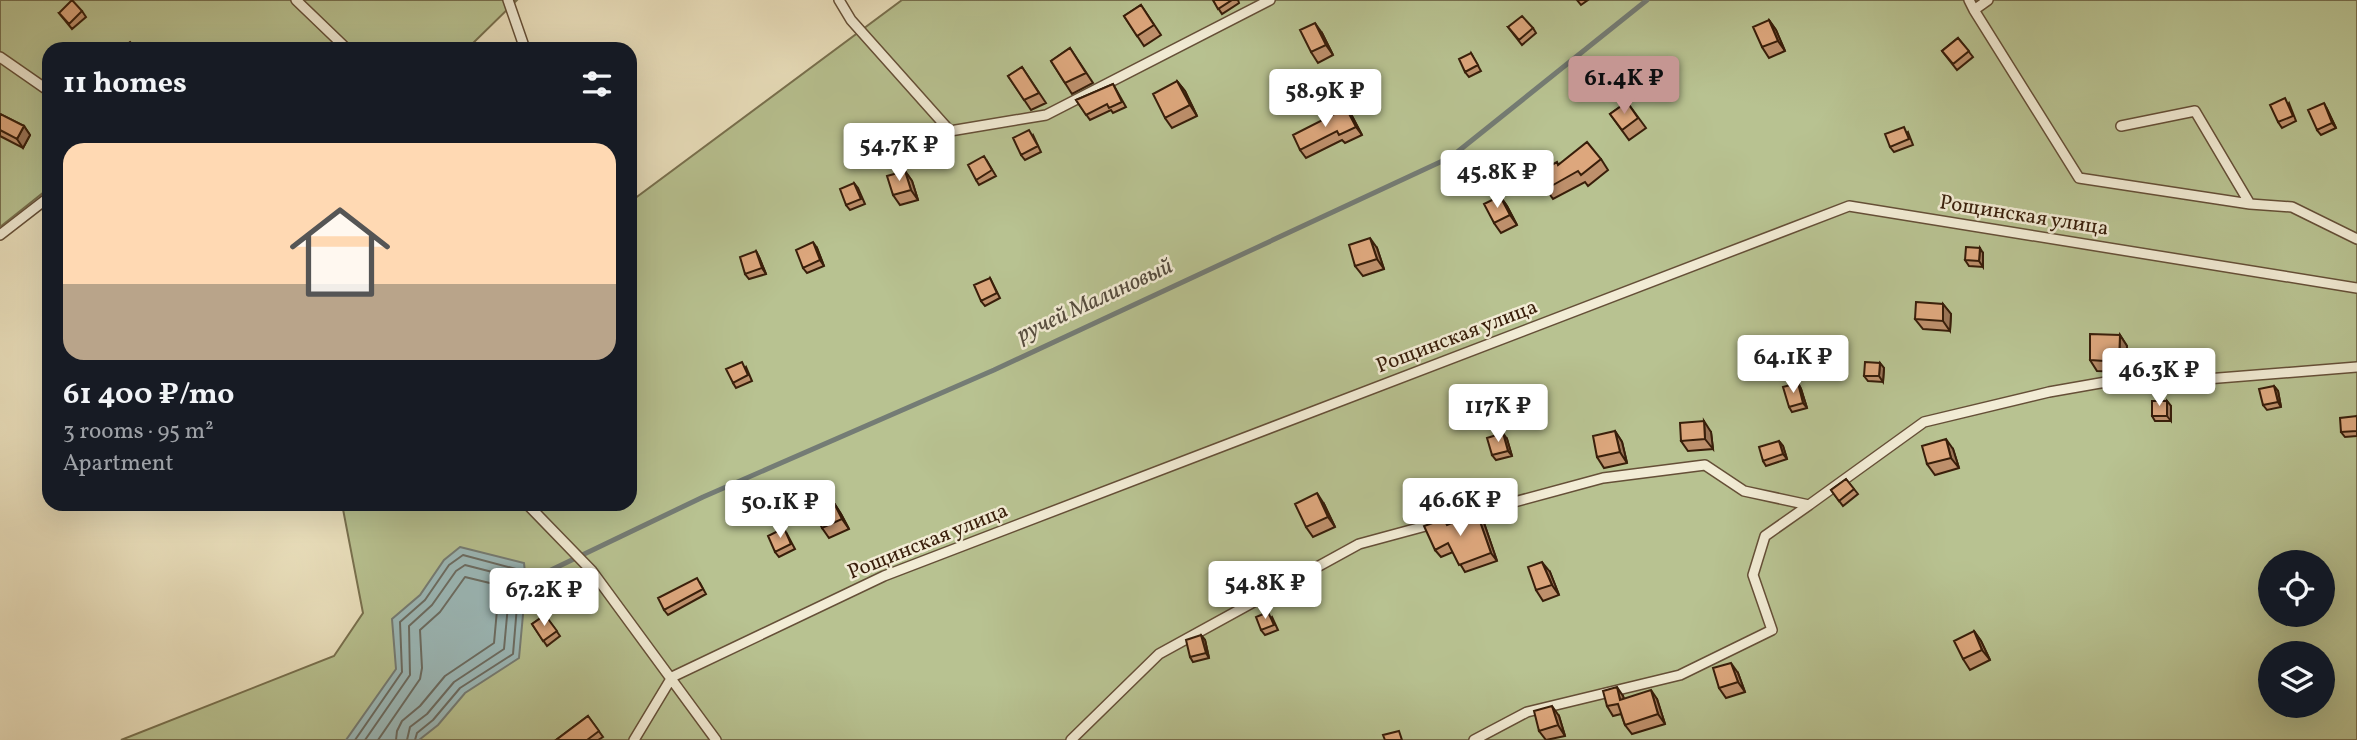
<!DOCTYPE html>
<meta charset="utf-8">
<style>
:root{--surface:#171b24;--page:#242831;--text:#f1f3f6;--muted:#9ea1a6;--line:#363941;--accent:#c59692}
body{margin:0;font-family:Vollkorn,serif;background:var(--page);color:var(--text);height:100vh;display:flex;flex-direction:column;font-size:26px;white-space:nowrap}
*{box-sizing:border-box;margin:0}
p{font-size:23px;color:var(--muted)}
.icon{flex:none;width:38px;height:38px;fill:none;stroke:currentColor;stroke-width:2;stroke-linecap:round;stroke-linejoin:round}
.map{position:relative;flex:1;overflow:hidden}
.sheet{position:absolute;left:42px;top:42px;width:595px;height:469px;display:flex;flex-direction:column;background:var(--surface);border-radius:21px;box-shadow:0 7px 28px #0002}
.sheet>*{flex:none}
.controls{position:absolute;left:2258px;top:550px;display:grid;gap:14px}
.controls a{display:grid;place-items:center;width:77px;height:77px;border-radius:50%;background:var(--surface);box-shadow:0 7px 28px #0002;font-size:35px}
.price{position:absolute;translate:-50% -60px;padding:0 16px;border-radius:7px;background:#fff;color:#222;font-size:23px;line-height:46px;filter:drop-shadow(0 2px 4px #0008)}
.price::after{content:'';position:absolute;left:50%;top:42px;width:21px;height:16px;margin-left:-10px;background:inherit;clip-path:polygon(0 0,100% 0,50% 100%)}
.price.selected{background:var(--accent);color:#111}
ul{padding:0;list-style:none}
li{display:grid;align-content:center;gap:14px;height:371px;padding:0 21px}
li+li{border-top:2px solid var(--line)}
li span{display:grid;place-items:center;height:217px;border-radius:21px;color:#555}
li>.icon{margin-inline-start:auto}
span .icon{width:126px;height:126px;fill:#fffc;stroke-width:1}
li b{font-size:30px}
h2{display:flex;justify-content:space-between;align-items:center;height:84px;padding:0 21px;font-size:30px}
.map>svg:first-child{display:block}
</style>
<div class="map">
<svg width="2357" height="740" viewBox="0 0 2357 740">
<rect width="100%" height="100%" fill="#ebe1be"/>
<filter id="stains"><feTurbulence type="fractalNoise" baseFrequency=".00286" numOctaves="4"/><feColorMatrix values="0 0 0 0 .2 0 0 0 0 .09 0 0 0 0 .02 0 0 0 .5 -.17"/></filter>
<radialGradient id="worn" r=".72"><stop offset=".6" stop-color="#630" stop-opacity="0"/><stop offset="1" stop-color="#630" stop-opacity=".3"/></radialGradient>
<path fill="#b8c291" stroke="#78704e" stroke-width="2" fill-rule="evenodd" d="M0,0H517L467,49H49V188L0,227Z
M902,0H2357V740H121L334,656L363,613L342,504H630V202ZM2270,562H2322V614H2270ZM2270,653H2322V705H2270Z"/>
<path fill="#9cbbbc" stroke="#747c75" stroke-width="2" d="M460,547L524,563L526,582L519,658L465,693L438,725L419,740H346L396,669L392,619L420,595L444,560Z"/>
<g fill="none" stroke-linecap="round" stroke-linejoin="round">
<path stroke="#6a6c63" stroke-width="2" d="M355,740L402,672L400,622L425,600L449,565L463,555L516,569L519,582L513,654L460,688L433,720L417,733L415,740
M365,740L410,675L409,626L432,605L456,571L465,565L508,576L510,583L504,649L454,682L427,714L410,727L407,740
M378,740L420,679L422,668L420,630L440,612L465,577L498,585L499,588L494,643L445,676L420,706L402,721L397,731L396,740"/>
<path stroke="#747c75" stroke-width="5" d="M526,582L703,497L994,370L1451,157L1647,0"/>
<g stroke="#654f37" stroke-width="12">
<path id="lane" d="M296,0L347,49
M508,0L525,49
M839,0L851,20L950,131L1046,115L1270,0
M1969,0L1974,10
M1988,0L1974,10L2079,178L2250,204L2292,207L2357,239
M0,57L49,91
M2121,126L2195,111L2250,204
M0,235L49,197
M527,504L592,571L716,740
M634,740L672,677L884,576L1849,206L2357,288
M1071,740L1159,654L1359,544L1603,478L1705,465L1744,491L1809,505L1924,422L2049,392L2123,379L2181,381L2357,367
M1474,740L1527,712L1680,675L1772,630L1753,575L1765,536L1809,505"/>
</g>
<use href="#lane" stroke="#f2ecd5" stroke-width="9"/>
</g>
<path fill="#be906c" stroke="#381e0a" stroke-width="2" d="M1213,0H1238L1239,3L1222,14Z
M1577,0H1588L1581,5Z
M1141,5L1161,35L1144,46L1124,16Z
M82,11L86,17L72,29L59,13Z
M1769,20L1776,30L1785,51L1769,58L1762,47Z
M1508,27L1533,28L1536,33L1522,45Z
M1322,33L1333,55L1318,63L1311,52Z
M1958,38L1973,57L1957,70L1942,51Z
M1070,48L1093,83L1072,94L1051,61Z
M1471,53L1481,71L1469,77L1465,72Z
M1022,67L1046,103L1031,110L1008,76Z
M1177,81L1185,91L1197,116L1172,128L1165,118Z
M1113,84L1126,107L1113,113L1111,110L1090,120L1076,100Z
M1627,102L1646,128L1629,140L1610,114Z
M2289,103L2296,121L2282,128L2278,122Z
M1346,108L1352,116L1362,135L1345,143L1342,140L1306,158L1300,150Z
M2327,109L2336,128L2321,135L2317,130Z
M0,114L24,126L30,135L23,148L0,136Z
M1908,132L1913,145L1894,152L1890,147Z
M1033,135L1041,152L1025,160L1021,155Z
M1601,159L1608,170L1588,186L1585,182L1553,199L1546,189L1558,164Z
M987,161L996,176L979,185L976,180Z
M905,171L912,181L918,200L900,205L893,195Z
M854,183L858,188L865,204L850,210L846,205Z
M1500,196L1507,206L1517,225L1501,233L1494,223Z
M817,248L824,266L807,273L803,268Z
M1377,248L1384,269L1363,276L1355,266Z
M756,251L759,257L766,274L749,279L745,274Z
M1983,253V267L1969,266L1965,260Z
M990,278L1000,298L985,306L981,301Z
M1943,304L1951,314L1950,331L1923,329L1915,319Z
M2120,335L2127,346L2126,372L2097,371L2090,360Z
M1880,363L1884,368L1883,382L1868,381L1864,376Z
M746,367L752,381L736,388L733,383Z
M1798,383L1801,389L1807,408L1792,412L1789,407Z
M2274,386L2278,391L2281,407L2267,410L2263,405Z
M2167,401L2171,406V421H2155L2152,416Z
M2357,416V436L2345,437L2341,432Z
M1615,431L1622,442L1627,463L1604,468L1597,457Z
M1711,432L1713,449L1688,451L1681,441Z
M1507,439L1512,456L1496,460L1492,455Z
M1779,441L1783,446L1787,459L1766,466L1763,461Z
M1953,449L1959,468L1935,475L1927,464Z
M1846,479L1858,494L1843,506L1831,490Z
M834,503L841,514L849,529L829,538L822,528Z
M1324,504L1335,527L1313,537L1306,527Z
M1483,520L1497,561L1465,572L1453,552L1441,557L1435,550L1448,525Z
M787,534L795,549L779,557L775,552Z
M1550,572L1559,595L1543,601L1536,590Z
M700,583L706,594L668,615L664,610Z
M545,615L560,636L547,646L532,624Z
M1272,617L1278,630L1265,635L1261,630Z
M1974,631L1981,641L1990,660L1970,670L1963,659Z
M1201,635L1205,640L1209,658L1193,662L1190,657Z
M1738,673L1745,692L1726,698L1719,688Z
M1623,696L1624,699H1657L1665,724L1632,734L1625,725L1621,714L1613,716L1607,706Z
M588,716L603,737L598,740H556Z
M1559,716L1565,736L1546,740L1539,731Z"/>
<path fill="#9b7558" stroke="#381e0a" stroke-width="2" d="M1769,20L1776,30L1785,51L1778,41Z
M1315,23L1322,33L1333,55L1326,45Z
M1177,81L1185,91L1197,116L1190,105Z
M2324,103L2327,109L2336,128L2332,123Z
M1346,108L1352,116L1362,135L1356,127Z
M24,126L30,135L23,148L17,139Z
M905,171L912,181L918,200L911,190Z
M1500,196L1507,206L1517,225L1510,215Z
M1370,238L1377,248L1384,269L1377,259Z
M813,242L817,248L824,266L820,260Z
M1980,248L1983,253V267L1979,261Z
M756,251L759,257L766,274L762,268Z
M1943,304L1951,314L1950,331L1943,321Z
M2120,335L2127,346L2126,372L2119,362Z
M1880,363L1884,368L1883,382L1879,376Z
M1798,383L1801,389L1807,408L1803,403Z
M2274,386L2278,391L2281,407L2278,402Z
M2167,401L2171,406V421L2167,416Z
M1704,421L1711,432L1713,449L1705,439Z
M1615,431L1622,442L1627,463L1620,452Z
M1503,433L1507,439L1512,456L1508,451Z
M1946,439L1953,449L1959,468L1951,458Z
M1779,441L1783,446L1787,459L1783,454Z
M1317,493L1324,504L1335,527L1328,517Z
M834,503L841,514L849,529L842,519Z
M1477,513L1483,520L1497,561L1491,553Z
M1542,562L1550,572L1559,595L1552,585Z
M1974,631L1981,641L1990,660L1982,650Z
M1201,635L1205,640L1209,658L1206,653Z
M1731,663L1738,673L1745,692L1738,682Z
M1617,687L1623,696L1627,709L1620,700Z
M1651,690L1657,699L1665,724L1658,714Z
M1552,706L1559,716L1565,736L1558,725Z"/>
<path fill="#dda77d" stroke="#381e0a" stroke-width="2" d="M72,0L82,11L69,24L59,13Z
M1213,0H1232L1218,9Z
M1141,5L1154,25L1137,36L1124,16Z
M1522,16L1533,28L1519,40L1508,27Z
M1769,20L1778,41L1762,47L1753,27Z
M1315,23L1326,45L1311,52L1300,30Z
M1958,38L1969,51L1953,64L1942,51Z
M130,42L136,49H121Z
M1070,48L1086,73L1065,83L1051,61Z
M1471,53L1478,65L1465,72L1459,59Z
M1022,67L1039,93L1024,100L1008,76Z
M1177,81L1190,105L1165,118L1153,94Z
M1113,84L1122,102L1109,108L1107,104L1086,115L1076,100Z
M2285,98L2293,116L2278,122L2270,105Z
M1627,102L1638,118L1622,130L1610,114Z
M2324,103L2332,123L2317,130L2308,110Z
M1346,108L1356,127L1339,135L1337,131L1300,150L1293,135Z
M0,114L24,126L17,139L0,130Z
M1904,127L1909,139L1890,147L1885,134Z
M1029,130L1038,146L1021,155L1013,138Z
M1587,142L1601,159L1581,175L1578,171L1546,189L1537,173L1557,162L1558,165Z
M984,156L992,170L976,180L968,165Z
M905,171L911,190L893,195L887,176Z
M854,183L861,199L846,205L840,189Z
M1500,196L1510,215L1494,223L1484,204Z
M1370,238L1377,259L1355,266L1349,245Z
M813,242L820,260L803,268L796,250Z
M1966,247L1980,248L1979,261L1965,260Z
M756,251L762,268L745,274L740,257Z
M990,278L997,293L981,301L974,285Z
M1916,302L1943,304V321L1915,319Z
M2090,334L2120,335L2119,362L2090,360Z
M742,362L748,375L733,383L726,369Z
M1865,362L1880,363L1879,376H1864Z
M1798,383L1803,403L1789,407L1783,387Z
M2274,386L2278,402L2263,405L2259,389Z
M2152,401H2167V416H2152Z
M2357,416V431L2341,432L2340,418Z
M1704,421L1705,439L1681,441L1680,423Z
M1615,431L1620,452L1597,457L1593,436Z
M1503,433L1508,451L1492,455L1487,438Z
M1946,439L1951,458L1927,464L1922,446Z
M1779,441L1783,454L1763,461L1759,447Z
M1846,479L1854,489L1839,501L1831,490Z
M1317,493L1328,517L1306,527L1295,504Z
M834,503L842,519L822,528L815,513Z
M1477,513L1491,553L1459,565L1448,543L1435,550L1424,526L1444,519L1447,525Z
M784,528L791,544L775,552L768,536Z
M1542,562L1552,585L1536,590L1528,567Z
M697,578L703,589L664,610L658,598Z
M1268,612L1274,625L1261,630L1256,617Z
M545,615L557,631L543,641L532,624Z
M1974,631L1982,650L1963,659L1954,641Z
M1201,635L1206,653L1190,657L1186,640Z
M1731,663L1738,682L1719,688L1713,668Z
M1617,687L1620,700L1651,690L1658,714L1625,725L1618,704L1607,706L1603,691Z
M1552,706L1558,725L1539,731L1534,711Z
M588,716L599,731L587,740H556Z
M1399,731L1402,740H1385L1383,735Z"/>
<g text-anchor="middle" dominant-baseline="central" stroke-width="5" stroke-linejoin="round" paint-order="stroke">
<g font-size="21" fill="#381e0a" stroke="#f2ecd5">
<text transform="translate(2024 216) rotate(9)">Рощинская улица</text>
<text transform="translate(1457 337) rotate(-21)">Рощинская улица</text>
<text transform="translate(928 542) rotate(-22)">Рощинская улица</text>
</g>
<g font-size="23" font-style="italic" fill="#564d3f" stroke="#f2ecd5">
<text transform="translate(1095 301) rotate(-25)">ручей Малиновый</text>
</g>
</g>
<rect width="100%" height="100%" filter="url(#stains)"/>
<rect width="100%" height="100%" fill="url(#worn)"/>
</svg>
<div class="controls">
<a><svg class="icon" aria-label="locate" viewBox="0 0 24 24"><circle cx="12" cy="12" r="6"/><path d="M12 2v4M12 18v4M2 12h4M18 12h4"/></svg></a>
<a><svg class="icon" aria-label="layers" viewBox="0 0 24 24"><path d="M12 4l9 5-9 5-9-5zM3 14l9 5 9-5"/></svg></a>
</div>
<b class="price selected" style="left:1624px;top:116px">61.4K ₽</b>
<b class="price" style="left:1325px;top:129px">58.9K ₽</b>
<b class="price" style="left:899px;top:183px">54.7K ₽</b>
<b class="price" style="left:1497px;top:210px">45.8K ₽</b>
<b class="price" style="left:1793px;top:395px">64.1K ₽</b>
<b class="price" style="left:2159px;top:408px">46.3K ₽</b>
<b class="price" style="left:1498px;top:444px">117K ₽</b>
<b class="price" style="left:1460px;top:538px">46.6K ₽</b>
<b class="price" style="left:780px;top:540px">50.1K ₽</b>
<b class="price" style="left:1265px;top:621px">54.8K ₽</b>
<b class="price" style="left:544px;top:628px">67.2K ₽</b>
<section class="sheet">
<h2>11 homes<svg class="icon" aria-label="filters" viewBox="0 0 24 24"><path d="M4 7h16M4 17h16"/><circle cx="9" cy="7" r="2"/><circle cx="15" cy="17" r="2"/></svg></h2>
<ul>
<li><span style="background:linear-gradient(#ffd9b3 65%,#b9a48a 0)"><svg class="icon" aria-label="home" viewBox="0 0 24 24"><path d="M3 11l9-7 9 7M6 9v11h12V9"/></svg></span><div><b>61 400 ₽/mo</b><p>3 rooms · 95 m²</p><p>Apartment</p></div></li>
</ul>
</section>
</div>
